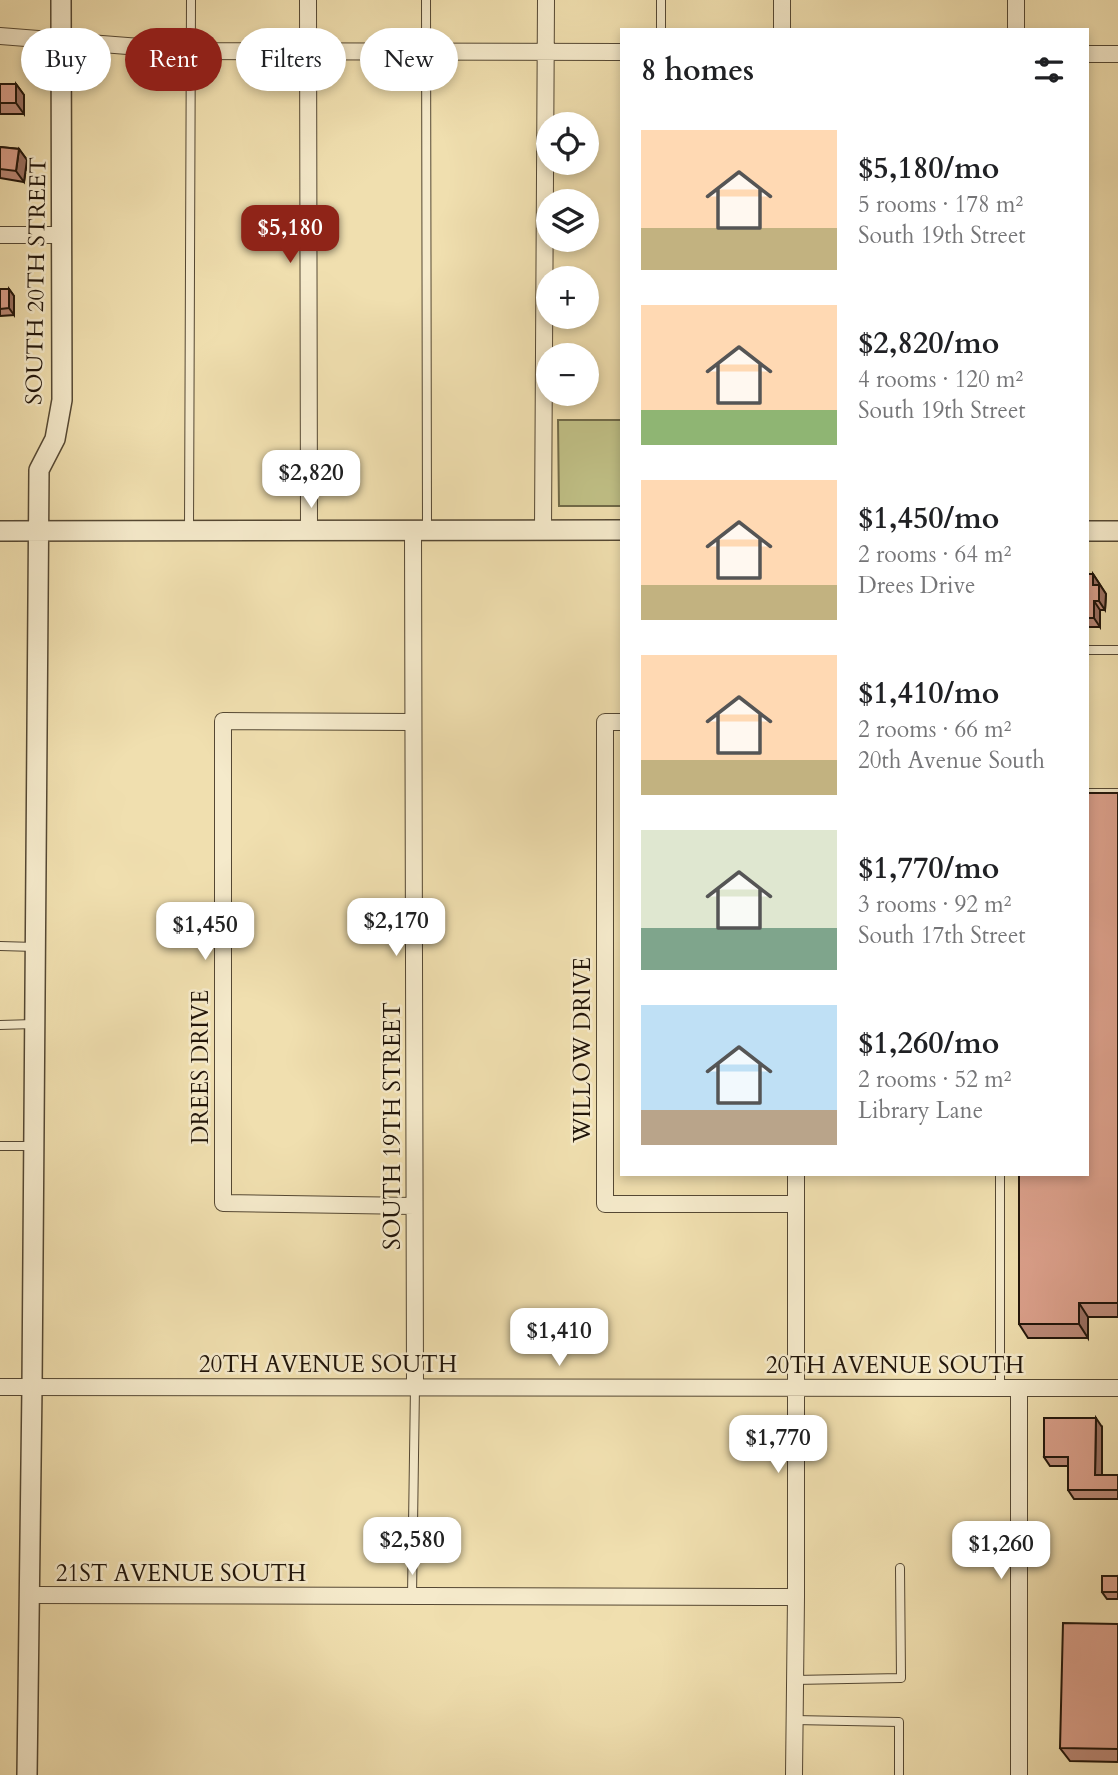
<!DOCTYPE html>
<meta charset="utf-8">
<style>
:root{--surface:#fff;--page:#f2f2f2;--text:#202124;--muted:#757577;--accent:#8f2418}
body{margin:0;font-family:Cardo,serif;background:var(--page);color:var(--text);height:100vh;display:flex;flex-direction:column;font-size:26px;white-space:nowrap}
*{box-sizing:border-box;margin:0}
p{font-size:23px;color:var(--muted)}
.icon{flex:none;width:38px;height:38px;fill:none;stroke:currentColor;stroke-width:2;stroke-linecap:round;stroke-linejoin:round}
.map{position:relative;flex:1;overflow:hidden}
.panel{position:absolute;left:620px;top:28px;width:469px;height:1148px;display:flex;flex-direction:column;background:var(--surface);border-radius:0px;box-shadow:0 4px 10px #0003}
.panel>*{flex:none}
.banner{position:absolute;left:21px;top:28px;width:494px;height:63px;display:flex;gap:14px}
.tools{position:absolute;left:536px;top:112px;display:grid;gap:14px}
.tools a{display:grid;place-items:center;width:63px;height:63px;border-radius:50%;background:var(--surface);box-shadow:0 4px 10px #0003;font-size:35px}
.price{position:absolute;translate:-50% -60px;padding:0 16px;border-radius:14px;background:#fff;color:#222;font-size:23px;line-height:46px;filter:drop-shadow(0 2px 4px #0008)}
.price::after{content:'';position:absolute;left:50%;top:42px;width:21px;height:16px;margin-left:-10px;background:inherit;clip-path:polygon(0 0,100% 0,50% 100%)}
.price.on{background:var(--accent);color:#fff}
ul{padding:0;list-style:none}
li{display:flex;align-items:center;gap:21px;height:175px;padding:0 21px}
li span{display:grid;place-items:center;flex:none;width:196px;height:140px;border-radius:0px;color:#555}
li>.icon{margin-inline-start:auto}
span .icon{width:84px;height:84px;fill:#fffc;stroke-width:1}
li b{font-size:30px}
h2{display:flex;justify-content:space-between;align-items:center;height:84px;padding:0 21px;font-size:30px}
.pill{padding:0 24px;border-radius:32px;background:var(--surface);box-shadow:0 4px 10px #0003;font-size:24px;line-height:63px}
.pill.on{background:var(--accent);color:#fff}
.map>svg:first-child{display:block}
</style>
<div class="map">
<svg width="1118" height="1775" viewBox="0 0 1118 1775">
<rect width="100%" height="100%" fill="#f0dfaf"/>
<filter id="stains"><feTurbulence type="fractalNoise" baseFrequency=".00286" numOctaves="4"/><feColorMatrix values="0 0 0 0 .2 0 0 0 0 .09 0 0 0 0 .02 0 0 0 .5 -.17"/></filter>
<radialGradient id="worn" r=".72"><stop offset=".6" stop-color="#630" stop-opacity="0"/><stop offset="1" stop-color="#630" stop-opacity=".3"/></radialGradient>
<path fill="#c0c086" stroke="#706a48" stroke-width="2" d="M558,420H621V506H559Z"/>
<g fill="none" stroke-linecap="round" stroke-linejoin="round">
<g stroke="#554833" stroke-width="10">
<path id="service" d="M426,0L427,530
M661,30V0
M189,529L191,0
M1087,650H1118
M1087,793H1118
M0,946L35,947
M0,1025L34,1024
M0,1146H34
M1000,1174V1388
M412,1596L415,1386
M794,1680L901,1678L900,1568
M794,1720L899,1722V1775"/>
</g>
<g stroke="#554833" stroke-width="18">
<path id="minor" d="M308,0L309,530
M782,30V0
M1016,30V0
M0,36L191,51L621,52
M1087,54H1118
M0,235H62
M413,530L415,1386
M543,530L546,0
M413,722L223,721V1203L414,1206
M621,722H605V1204H796
M0,1387L1118,1388
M1019,1388V1775
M29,1595L796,1597
M794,1775L796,1597V1174"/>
</g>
<g stroke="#554833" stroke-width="22">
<path id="tertiary" d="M0,531L621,530
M1087,531H1118
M27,1775L32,1387L39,470L55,439L62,400L61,0"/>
</g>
<use href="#service" stroke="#f5eacb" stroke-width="8"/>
<use href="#minor" stroke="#f5eacb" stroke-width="16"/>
<use href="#tertiary" stroke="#f5eacb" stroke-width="19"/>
</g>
<path fill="#bb8977" stroke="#21150a" stroke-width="2" d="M0,84H16L24,95V114H0Z
M0,147L19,149L27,160L24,182L0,178Z
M0,289H9L14,296V315L0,316Z
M1087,574H1093L1106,594L1105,610H1100V627H1087Z
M1118,793V1317H1088V1338H1028L1019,1324L1087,1174Z
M1102,1427V1475H1118V1499H1074L1068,1490V1466H1050L1044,1457Z
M1118,1576V1599H1107L1102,1592Z
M1118,1624V1762L1070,1761L1060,1748Z"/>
<path fill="#996f61" stroke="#21150a" stroke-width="2" d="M16,84L24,95V114L16,103Z
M19,149L27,160L24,182L16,171Z
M9,289L14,296V315L9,308Z
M1093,574L1106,594L1105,610L1099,601L1093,585Z
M1094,601L1100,610V627L1094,618Z
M1079,1303L1088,1317V1338L1079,1324Z
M1096,1418L1102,1427V1484L1095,1475Z"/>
<path fill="#da9f8a" stroke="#21150a" stroke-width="2" d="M0,84H16V103H0Z
M0,147L19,149L16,171L0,169Z
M0,289H9V308L0,309Z
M1087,574H1093V585H1099V601H1094V618H1087Z
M1087,793H1118V1303H1079V1324H1019V1174H1087Z
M1044,1418H1096L1095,1475H1118V1490H1068V1457H1044Z
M1102,1576H1118V1592H1102Z
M1063,1623L1118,1624V1749L1060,1748Z"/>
<g text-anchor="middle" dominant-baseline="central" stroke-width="5" stroke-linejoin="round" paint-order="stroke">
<g font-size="23" fill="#21150a" stroke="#f5eacb">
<text transform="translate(36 281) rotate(-89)">SOUTH 20TH STREET</text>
<text transform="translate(582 1050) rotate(-90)">WILLOW DRIVE</text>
<text transform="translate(200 1067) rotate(-90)">DREES DRIVE</text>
<text transform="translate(392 1126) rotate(-90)">SOUTH 19TH STREET</text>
<text x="328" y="1364">20TH AVENUE SOUTH</text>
<text x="895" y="1365">20TH AVENUE SOUTH</text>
<text x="181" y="1573">21ST AVENUE SOUTH</text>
</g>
</g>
<rect width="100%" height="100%" filter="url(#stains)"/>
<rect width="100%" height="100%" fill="url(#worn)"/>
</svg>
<div class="tools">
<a><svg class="icon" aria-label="locate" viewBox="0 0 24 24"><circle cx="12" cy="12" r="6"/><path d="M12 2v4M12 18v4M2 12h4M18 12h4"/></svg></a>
<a><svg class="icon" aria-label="layers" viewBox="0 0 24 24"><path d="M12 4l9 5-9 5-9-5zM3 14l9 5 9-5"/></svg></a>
<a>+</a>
<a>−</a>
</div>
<b class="price on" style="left:290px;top:265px">$5,180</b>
<b class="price" style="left:311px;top:510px">$2,820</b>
<b class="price" style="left:396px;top:958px">$2,170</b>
<b class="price" style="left:205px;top:962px">$1,450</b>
<b class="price" style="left:559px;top:1368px">$1,410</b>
<b class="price" style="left:778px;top:1475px">$1,770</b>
<b class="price" style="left:412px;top:1577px">$2,580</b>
<b class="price" style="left:1001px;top:1581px">$1,260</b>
<div class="banner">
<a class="pill">Buy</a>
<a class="pill on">Rent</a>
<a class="pill">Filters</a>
<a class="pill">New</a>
</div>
<section class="panel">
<h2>8 homes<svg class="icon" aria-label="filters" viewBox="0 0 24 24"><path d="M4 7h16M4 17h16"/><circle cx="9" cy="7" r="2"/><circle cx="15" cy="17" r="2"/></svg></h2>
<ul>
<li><span style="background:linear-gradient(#ffd9b3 70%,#c2b280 0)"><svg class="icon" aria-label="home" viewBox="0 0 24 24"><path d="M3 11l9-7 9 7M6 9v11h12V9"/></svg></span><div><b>$5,180/mo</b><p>5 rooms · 178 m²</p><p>South 19th Street</p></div></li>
<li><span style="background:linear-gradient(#ffd9b3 75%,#8fb573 0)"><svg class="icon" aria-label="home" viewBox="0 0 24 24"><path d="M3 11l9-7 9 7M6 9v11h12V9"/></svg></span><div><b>$2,820/mo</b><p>4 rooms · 120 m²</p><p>South 19th Street</p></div></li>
<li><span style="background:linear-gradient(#ffd9b3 75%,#c2b280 0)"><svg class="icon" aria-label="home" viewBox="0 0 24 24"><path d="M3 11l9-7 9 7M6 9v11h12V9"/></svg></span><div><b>$1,450/mo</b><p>2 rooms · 64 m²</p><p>Drees Drive</p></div></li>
<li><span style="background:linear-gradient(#ffd9b3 75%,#c2b280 0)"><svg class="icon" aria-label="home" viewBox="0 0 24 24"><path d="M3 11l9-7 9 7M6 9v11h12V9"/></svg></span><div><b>$1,410/mo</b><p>2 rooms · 66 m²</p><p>20th Avenue South</p></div></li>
<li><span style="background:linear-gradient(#dfe7d0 70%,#7fa58c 0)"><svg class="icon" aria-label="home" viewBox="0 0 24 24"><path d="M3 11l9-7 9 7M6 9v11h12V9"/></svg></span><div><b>$1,770/mo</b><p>3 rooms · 92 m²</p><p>South 17th Street</p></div></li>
<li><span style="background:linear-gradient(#bfe0f5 75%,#b9a48a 0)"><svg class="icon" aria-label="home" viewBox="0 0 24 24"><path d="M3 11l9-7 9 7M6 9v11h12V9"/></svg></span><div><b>$1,260/mo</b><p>2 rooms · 52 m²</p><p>Library Lane</p></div></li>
</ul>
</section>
</div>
